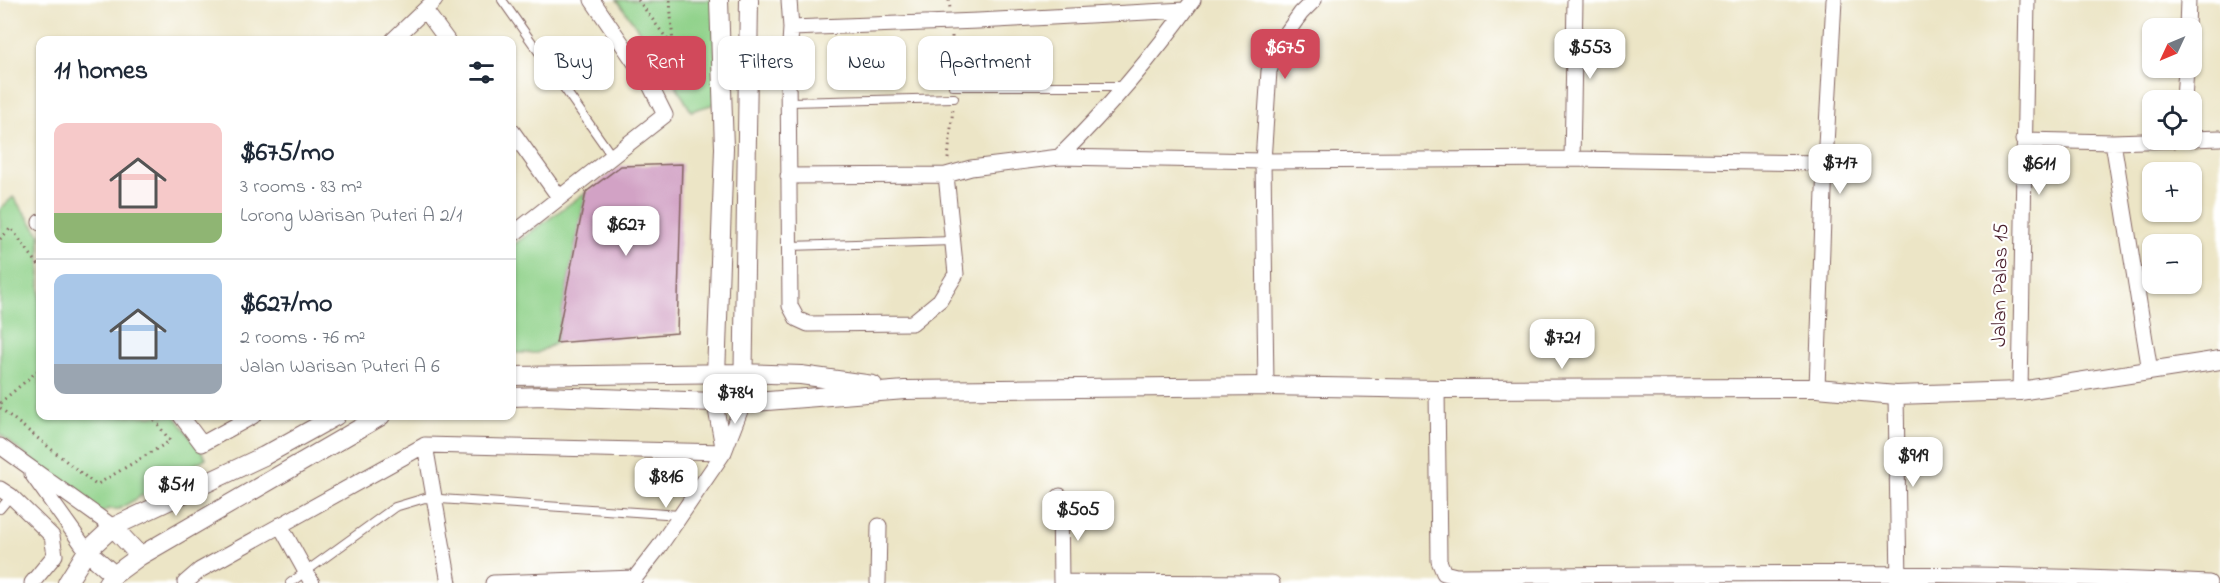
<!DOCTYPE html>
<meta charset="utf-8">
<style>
:root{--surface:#fff;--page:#f2f2f3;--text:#1f2937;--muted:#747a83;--line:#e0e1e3;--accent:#d1495b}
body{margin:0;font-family:"Indie Flower",sans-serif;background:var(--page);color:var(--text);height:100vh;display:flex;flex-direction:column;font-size:22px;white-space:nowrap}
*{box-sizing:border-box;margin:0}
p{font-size:20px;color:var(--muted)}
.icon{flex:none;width:33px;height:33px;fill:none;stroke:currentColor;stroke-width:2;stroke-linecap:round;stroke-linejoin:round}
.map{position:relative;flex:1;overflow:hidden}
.details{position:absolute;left:36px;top:36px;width:480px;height:384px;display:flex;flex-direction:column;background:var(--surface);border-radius:12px;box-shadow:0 2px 4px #0004}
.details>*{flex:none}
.guide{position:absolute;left:534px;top:36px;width:570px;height:54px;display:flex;gap:12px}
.needle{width:39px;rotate:226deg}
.tools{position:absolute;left:2142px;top:18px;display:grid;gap:12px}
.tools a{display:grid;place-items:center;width:60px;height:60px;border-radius:12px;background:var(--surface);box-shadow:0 2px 4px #0004;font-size:30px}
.price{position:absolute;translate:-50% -51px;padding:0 14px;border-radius:12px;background:#fff;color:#222;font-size:20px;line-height:39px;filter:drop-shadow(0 2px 3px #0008)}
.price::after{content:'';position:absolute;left:50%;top:36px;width:18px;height:14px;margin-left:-9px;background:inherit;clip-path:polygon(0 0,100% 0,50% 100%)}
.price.selected{background:var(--accent);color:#fff}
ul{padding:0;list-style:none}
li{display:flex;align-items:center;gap:18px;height:150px;padding:0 18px}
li+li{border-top:2px solid var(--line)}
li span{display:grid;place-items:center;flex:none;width:168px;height:120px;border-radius:12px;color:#555}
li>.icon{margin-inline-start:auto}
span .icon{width:72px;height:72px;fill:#fffc;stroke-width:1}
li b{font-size:26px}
h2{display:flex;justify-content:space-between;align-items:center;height:72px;padding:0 18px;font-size:26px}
.tag{padding:0 21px;border-radius:12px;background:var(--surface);box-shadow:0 2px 4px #0004;font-size:21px;line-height:54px}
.tag.selected{background:var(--accent);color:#fff}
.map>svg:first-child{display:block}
</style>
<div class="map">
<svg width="2220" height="583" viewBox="0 0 2220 583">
<rect width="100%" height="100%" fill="#fff"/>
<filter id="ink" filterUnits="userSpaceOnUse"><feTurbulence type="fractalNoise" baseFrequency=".0167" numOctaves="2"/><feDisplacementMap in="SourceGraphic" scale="12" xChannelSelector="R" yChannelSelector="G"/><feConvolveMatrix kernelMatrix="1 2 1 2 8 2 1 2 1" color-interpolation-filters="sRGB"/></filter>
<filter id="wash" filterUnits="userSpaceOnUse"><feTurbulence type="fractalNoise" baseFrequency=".008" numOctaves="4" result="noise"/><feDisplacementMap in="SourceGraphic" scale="24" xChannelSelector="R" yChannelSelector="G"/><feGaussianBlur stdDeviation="1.35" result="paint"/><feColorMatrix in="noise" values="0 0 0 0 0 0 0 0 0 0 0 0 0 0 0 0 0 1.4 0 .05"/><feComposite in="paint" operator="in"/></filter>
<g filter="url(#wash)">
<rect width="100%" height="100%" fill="#ece5c6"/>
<path fill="#8fd189" stroke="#6c785a" stroke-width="1.5" d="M617,0H713L718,103L691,111L664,65Z
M586,192L556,343L537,353H512V246Z
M13,197L40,234V416H175L206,458L119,509H108L98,515L0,434V209Z"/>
<g id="blocks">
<path fill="#d2a2c5" d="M682,164L677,333L556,343L586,192L621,166Z"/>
</g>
</g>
<g filter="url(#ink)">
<use href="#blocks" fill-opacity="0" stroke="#836461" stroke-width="1.5"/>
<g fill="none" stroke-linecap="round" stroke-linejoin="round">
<g stroke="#836461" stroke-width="10">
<path id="service" d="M502,0L612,156
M953,86H1125
M790,102L954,98
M790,246L953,241
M0,509L11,496
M290,583L395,507L425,498L680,515"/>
</g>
<g stroke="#836461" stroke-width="17">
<path id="minor" d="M789,0L791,28L788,74L790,306L797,319L808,324L912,323L940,300L956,274L946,175
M425,10L447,40
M791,28L978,21L1185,10
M2187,28L2188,0
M393,40L435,0
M2184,100L2186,68
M512,131L559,197
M2192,139L2220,138
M2023,140L2113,142L2174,140
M2113,142L2150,371
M1059,157C1108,109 1153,56 1193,0
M1572,159L1575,0
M788,176L946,175L971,168L1059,157L1263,161L1572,159L1825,163
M40,222V223
M512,235L665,115L649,83L592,0
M1266,386L1263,161L1269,71L1281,41L1301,13L1314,0
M1817,388L1825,163L1834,0
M1437,389L1439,561L1444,573L1456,576C1707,573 1958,570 2209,583
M2020,391L2027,0
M1896,395L1899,583
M715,404L724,452
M181,416L202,444L253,416
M425,445L449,583
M0,446L113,527
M32,474L87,551
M0,489L11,496L52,536L55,555L32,583
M1060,496L1061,583
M280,525L312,583
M1061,582L1272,583
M185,583L200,570L425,445L724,452
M493,583L635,578
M631,583L659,547L724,452L743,403
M878,583L879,526"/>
</g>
<g stroke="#836461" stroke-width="20">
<path id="tertiary" d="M512,376L742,373L801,375L873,385
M512,397L544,396L743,403L905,390L1266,386L1437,389L1817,388L1896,395L2020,391L2220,360
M743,403L749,0
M715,404L724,148L719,0
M113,527L140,556
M87,551L114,575
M67,583L87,551L113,527L264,456L336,416
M107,583L114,575L140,556L381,416"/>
</g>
<path stroke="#836461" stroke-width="3" stroke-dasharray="1.5 4.5" stroke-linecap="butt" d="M638,0L673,47
M670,0L673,45
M949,0L950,9
M952,36L953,75
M948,159L953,108
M0,239L11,228L40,267
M0,403L40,369
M0,408L96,485L170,441L152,416"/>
<use href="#service" stroke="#fff" stroke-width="8"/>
<use href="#minor" stroke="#fff" stroke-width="15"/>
<use href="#tertiary" stroke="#fff" stroke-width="18"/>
</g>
</g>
<g text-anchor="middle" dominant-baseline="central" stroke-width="4.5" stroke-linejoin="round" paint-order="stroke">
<g font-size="21" fill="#4a1f2b" stroke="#fff">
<text transform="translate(2001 285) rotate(-89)">Jalan Palas 15</text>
</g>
</g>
</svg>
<div class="tools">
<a><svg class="needle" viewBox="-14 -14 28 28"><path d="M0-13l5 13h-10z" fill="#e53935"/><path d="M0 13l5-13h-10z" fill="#747a83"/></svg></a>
<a><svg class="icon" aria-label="locate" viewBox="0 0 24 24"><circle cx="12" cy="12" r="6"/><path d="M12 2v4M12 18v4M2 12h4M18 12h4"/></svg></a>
<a>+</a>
<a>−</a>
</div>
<b class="price selected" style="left:1285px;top:80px">$675</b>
<b class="price" style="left:1590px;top:80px">$553</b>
<b class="price" style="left:1840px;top:195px">$717</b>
<b class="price" style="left:2039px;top:196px">$611</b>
<b class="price" style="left:626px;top:257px">$627</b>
<b class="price" style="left:1562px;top:370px">$721</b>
<b class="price" style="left:735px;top:425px">$784</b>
<b class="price" style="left:1913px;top:488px">$919</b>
<b class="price" style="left:666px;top:509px">$816</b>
<b class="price" style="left:176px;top:517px">$511</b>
<b class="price" style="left:1078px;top:542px">$505</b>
<div class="guide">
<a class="tag">Buy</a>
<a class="tag selected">Rent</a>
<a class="tag">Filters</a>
<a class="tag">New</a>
<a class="tag">Apartment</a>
</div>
<section class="details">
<h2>11 homes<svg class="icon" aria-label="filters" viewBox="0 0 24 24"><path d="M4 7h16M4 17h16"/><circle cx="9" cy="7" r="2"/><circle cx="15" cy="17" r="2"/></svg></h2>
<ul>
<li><span style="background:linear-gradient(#f6c9c9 75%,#8fb573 0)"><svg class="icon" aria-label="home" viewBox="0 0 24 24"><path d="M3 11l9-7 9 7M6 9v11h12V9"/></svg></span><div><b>$675/mo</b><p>3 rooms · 83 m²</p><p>Lorong Warisan Puteri A 2/1</p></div></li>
<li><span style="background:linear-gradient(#a9c7e8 75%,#9aa5b1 0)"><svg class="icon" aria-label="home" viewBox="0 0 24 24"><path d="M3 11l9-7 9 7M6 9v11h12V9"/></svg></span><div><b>$627/mo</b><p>2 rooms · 76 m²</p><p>Jalan Warisan Puteri A 6</p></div></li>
</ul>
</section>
</div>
